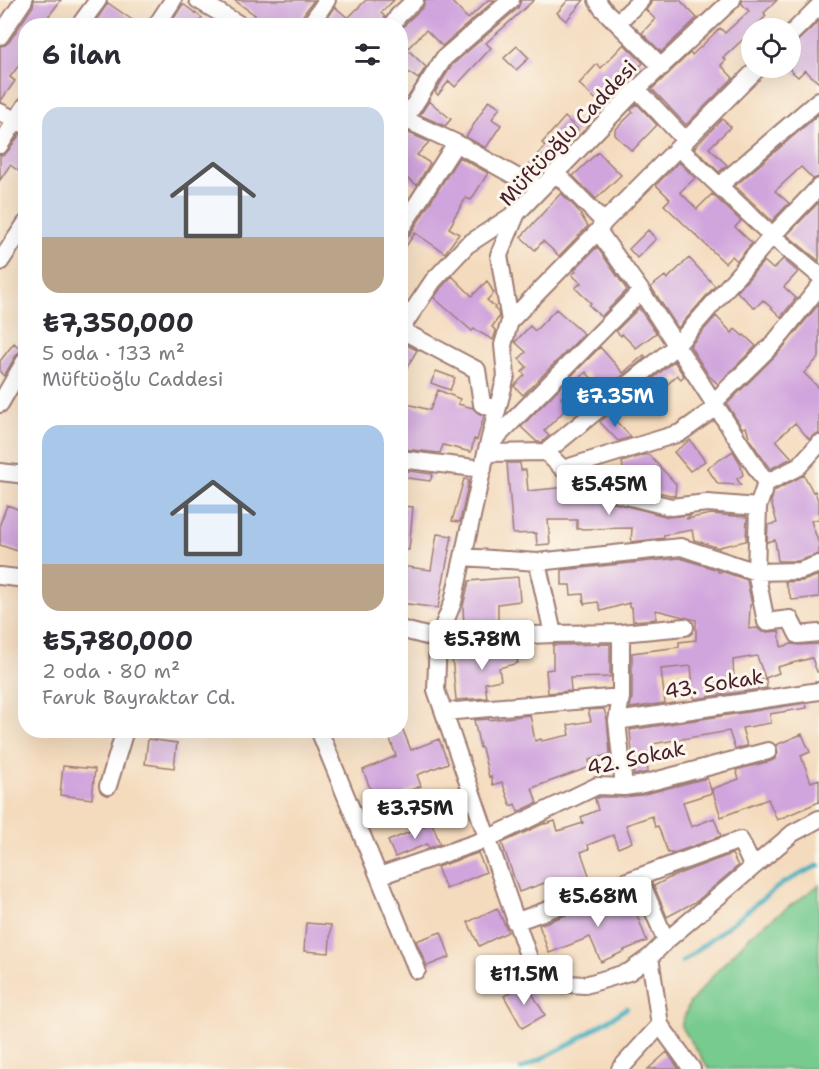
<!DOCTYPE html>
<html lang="tr">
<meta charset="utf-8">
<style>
:root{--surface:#fff;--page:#f7f7f7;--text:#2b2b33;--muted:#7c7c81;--accent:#1f6fb2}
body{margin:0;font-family:"Shantell Sans",sans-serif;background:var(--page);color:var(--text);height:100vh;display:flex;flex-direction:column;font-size:22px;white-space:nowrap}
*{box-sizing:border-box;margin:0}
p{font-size:20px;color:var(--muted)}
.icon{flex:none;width:33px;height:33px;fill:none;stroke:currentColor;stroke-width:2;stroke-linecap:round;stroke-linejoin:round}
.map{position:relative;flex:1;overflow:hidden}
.side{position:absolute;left:18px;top:18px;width:390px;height:720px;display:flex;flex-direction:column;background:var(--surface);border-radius:24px;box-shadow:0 6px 24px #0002}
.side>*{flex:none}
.buttons{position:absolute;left:741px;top:18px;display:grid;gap:12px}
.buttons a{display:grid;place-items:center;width:60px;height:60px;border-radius:50%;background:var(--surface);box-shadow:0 6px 24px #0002;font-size:30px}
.price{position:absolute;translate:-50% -51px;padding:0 14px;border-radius:6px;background:#fff;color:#222;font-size:20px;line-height:39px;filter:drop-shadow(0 2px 3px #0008)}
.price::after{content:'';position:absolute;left:50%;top:36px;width:18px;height:14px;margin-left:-9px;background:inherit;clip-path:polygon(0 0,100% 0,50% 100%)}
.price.selected{background:var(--accent);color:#fff}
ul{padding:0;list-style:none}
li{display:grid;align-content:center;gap:12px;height:318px;padding:0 24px}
li span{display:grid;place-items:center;height:186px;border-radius:18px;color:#555}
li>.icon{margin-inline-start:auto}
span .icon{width:108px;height:108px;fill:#fffc;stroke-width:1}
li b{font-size:26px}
h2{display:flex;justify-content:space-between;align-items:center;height:72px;padding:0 24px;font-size:26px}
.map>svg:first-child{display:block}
</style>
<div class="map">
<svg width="819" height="1069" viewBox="0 0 819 1069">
<rect width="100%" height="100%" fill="#fbf7ec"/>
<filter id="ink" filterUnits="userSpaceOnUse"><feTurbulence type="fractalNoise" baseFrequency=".0167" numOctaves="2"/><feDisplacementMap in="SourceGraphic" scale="12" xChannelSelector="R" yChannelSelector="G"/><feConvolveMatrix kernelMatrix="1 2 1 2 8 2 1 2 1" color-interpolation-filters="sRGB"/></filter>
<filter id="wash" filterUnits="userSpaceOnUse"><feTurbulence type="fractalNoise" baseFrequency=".008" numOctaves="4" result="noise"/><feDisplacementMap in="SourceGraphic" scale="24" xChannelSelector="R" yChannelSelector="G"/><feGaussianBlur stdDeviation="1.35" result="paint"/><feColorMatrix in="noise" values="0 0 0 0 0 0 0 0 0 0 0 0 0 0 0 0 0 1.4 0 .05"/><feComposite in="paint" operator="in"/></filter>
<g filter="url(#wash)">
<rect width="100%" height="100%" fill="#f4dbbe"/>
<path fill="#77cb8f" stroke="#60755d" stroke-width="1.5" d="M819,885V1069H709L681,1026L689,1004L717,971L754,932Z"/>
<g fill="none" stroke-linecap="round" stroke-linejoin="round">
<path stroke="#41afbe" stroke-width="4.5" d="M682,962L783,883L819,865
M521,1069L574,1042L627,1008"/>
</g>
<g id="blocks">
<path fill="#d0a4dd" d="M34,0H61L41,26H26V56L10,77L15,81L0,102V46L5,45L9,42L33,6Z
M234,0H314L295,26H252L251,21L255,15Z
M366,0H394L381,13L385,17L376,26H338L328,17L335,7L348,18Z
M425,0H450L468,19L488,0H495L442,46L426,30L407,49L426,67L418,79L400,66V32L406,23L423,7Z
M521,0H534L486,43L491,48L455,87L449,81L438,95L435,92L452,65L518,8Z
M568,0H584L566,21L557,13Z
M651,0H680L697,18L661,52L642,33L655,19L646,10L651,3Z
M742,0H777L764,13L766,16L754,28H752V31L723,58L726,60L721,65L733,78L686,125L652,89L690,53L692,55L720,28L725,33L749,11L742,4Z
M108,3L141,26H92Z
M183,4L202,18L196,26H169Z
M819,21V83L805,70L798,77L790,70V48Z
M624,44L643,63L622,85L624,87L616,96L612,92L601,104L579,84L597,64L601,68Z
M517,46L529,58L516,70L504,58Z
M489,100L500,107L492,119L501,125L486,148L466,137Z
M429,101L451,119L445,126L420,115Z
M637,104L657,125L632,151L615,135V130L633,112L631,110Z
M819,114V177L813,179L801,167L775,191L789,203L772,221L735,186Z
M565,117L578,130L538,175L525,169L545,146L542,143Z
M722,119L731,127L709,148L727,165L719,172L694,148Z
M409,133L429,142L417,155L430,163L417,185L400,174V137L405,136Z
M20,134L26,135V176L10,165L0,180V155H4L8,151Z
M598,152L621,175L596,199L573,176Z
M459,157L488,173L471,200L466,198L453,219L454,220L449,228L459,234L445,253L415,233L400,255V240L405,239L409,236Z
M679,162L695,178L680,192L697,209L712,194L741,221L735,227L752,243L737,261L732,256L725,263L664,205L670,199L656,185Z
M561,193L576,208L588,226L559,256L543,241L535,250L521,237Z
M819,202V261L787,235Z
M648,230L656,239L637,258L629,249Z
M597,247L627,290L601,317L589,305L591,303L575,288L581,283L572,275L576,271L574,270Z
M689,258L715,286L678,328L651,287L665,276L667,279Z
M783,259L798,272L784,287L796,298L781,317L763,300L755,308L737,292L764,261L773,269Z
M452,276L472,296L487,281L494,293L487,300L495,307L494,308L498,312L499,317L492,327L496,331L493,340L474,329L472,331L434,298L441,288Z
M819,304V357L804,373L819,388V434H815L809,439L795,423L776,440L792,458L770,469L750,440L746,427L742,428L727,404L781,350Z
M639,308L656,333L636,348L622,334L621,336L616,331Z
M556,309L584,334L523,395L514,386L525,375L522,372L527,367L519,359L526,352L515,342L530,326L535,331Z
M716,316L732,333L735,329L743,336L744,335L756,346L718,384L709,376L690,346Z
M400,342L417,350L400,380Z
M14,343L22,350L17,354L4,376L0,372V361Z
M600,347L623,373L644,355L646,357L603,391L586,372L561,398L569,406L544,431L549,436L542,442H537L521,427Z
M674,361L684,376L681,379L677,375L653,399L646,391L632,402L629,398Z
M436,371L455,378L450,390L431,383Z
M438,390L460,399L458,404L473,408L478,413L484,416L477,440L474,439L471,452L443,445L440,453L403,449L407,432L400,431V402L430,410Z
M609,414L631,437L618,441L600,422Z
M690,440L705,461L690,471L674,452Z
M733,451L740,463L743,475L737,479L741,485L718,484L707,468Z
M644,455H649L676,484L675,496L626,485L622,462Z
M507,463H520L521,470H526L528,491L557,488H573L575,489V496L584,495L669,517L691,515L686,519L711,514L747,517L746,541L719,547V548L694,540L692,530L664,535V538L631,542L632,528L577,529V520H548L550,544L537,545L536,533L513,534Z
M400,470L433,474L430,481L400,477Z
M804,475L813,492L815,491L819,504V519L811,521L819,544V554L798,561H778L775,540L767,542L768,525L777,523L771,502L774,491Z
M464,479L469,480L460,522L452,521Z
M7,505L26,512V554L0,545V524Z
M400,506L413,507L409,550L400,549Z
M437,534L452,536L438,608L400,603V566L431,570Z
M680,558L718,570V572H724L747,580L752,605H750L749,629L757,628L762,632H767L779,631L781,647L792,644L799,645L819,644V672H817L812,658L777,667L779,673L765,678L757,656L733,660L734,682L766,679L767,688L694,699L691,666L661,669L665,703L630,708L632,697V653L679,647V642L696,640V620L656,610V619L633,621L632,607H629V603L601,611L598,602L584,604L583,594L571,595L570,585H562V570Z
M819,575V597L792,600L785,582L803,581Z
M518,577L520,601L498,604V626L464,627L463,606L469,581Z
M610,644V677L570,678L571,691L548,693L546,670L553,669V645Z
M508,646H524L526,654L516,657L518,663L499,668L501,680L485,683L487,698L456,700L452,656L490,652Z
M806,703L807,708L770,714L771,723L742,728L747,746L735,749L729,731L652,744L653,751L646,753L648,772L634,775L630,730Z
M604,709L607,719L610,754L589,760L590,767L532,788L537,803L518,812L515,804L511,806L502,782L493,785L491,776L489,777L482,748H480L474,720L489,719V720L530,715L535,741L541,739L542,741L570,735L568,725L591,721L588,710Z
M387,730H403L411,750L439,739L448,763L417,775L421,786L404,793L408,802L384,812L380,802L376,804L363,770L396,756Z
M802,734L810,752L801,756L811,782L819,779V802L777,820L768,799L721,817L712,789L739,779L736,770L771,761L775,759L778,753L776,745Z
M148,739L177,743L174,768L145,764Z
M63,766L95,769L92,799L60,795Z
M707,778L712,793L683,802L691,827L714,818L721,836L671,854L670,852L668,853L658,826L655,827L652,816L626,825L632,842L618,848L613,835L588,845L589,849L581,852L590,878L559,888L556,879L519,892L502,843L545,823V824L555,821L558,831L583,823L581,817L598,810L595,799L599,797H624L641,795Z
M457,788L466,810L443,820L433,798Z
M432,823L440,844L429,848L427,844L395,857L388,841Z
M478,853L486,872L446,889L437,867Z
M732,854L738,866L697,901L667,917L654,886L673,876Z
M628,892L647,941L624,950L625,951L601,962L590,937L549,953L539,925Z
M497,908L508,932L479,946L468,922Z
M306,923L331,925L329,953L304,951Z
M441,932L450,957L427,966L416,941Z
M526,983L545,1015L522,1028L504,996Z
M667,1052L679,1069H648Z"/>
</g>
</g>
<g filter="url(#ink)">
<use href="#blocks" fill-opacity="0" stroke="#9f7d74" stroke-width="1.5"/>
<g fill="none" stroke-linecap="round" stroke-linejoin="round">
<g stroke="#9f7d74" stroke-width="20">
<path id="minor" d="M198,0L242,26
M597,0L602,8L662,67
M617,23L641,0
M79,26L98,0
M156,26L173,0
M309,26L327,0
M392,26L398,16L415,0
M790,35L819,6
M0,36L24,0
M637,89L686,141
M0,112L25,125
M400,117L456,143L513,175L541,188
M400,127L444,58L511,0
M0,145L26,105
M679,148L772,236L819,275
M556,173L604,222
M719,186L819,100
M400,230L456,143
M598,231L641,291L766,483L798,467L819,444
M0,262L26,223
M510,321L598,231L604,222L758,68
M400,330L433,281L467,245L516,213
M401,330L477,370L482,404L497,410
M714,402L774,343L819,287
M0,404L26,359
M717,407L680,433L563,469L546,452L676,346L772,236L819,187
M488,446L641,291
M486,453L546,452
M400,459L483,469
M563,469L590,487L671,507L707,503L758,507
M0,472L26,475
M766,483L758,507L756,572L766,622L790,619L798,635L819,633
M463,557L537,562L553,634
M537,562L681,547L756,572L800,571L819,564
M0,576L26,579
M685,627L621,633L553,634L438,639L453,602L486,453L506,376L503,345L510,321L499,255L517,213L637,89L732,0
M400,629L438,639L436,690L532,967L552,983L585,985L629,972L650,957L666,941L793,833L819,819
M621,633V697
M444,712L621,697L617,721L624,787
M617,721L819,691
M319,730L417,970
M108,786L125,730
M379,876L487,839L597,786L624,787L639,785L768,751
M639,877L666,941
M515,922L740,840L753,867
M660,1025L692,1069
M620,1069L660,1025L650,957"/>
</g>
<use href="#minor" stroke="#fff" stroke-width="16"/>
</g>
</g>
<g text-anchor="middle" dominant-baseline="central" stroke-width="6" stroke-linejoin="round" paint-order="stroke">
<g font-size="21" fill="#4a1f2b" stroke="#fbf7ec">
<text transform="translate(568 133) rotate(-47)">Müftüoğlu Caddesi</text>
<text transform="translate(714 684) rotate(-9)">43. Sokak</text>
<text transform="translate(636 758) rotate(-12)">42. Sokak</text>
</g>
</g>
</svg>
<div class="buttons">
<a><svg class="icon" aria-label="locate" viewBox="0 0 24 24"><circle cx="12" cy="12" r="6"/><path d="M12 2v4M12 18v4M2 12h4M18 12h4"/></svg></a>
</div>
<b class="price selected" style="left:615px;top:428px">₺7.35M</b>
<b class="price" style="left:609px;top:516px">₺5.45M</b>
<b class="price" style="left:482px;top:671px">₺5.78M</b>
<b class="price" style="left:415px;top:840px">₺3.75M</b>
<b class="price" style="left:598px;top:928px">₺5.68M</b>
<b class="price" style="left:524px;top:1006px">₺11.5M</b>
<section class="side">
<h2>6 ilan<svg class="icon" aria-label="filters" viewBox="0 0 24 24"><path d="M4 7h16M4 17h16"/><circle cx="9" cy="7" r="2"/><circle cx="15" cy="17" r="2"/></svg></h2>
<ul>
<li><span style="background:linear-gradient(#c9d6e8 70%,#b9a48a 0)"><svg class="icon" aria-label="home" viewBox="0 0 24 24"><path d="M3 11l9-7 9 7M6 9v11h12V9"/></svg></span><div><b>₺7,350,000</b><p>5 oda · 133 m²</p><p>Müftüoğlu Caddesi</p></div></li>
<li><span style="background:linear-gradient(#a9c7e8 75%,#b9a48a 0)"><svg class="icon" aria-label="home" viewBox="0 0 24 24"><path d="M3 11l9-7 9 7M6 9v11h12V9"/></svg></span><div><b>₺5,780,000</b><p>2 oda · 80 m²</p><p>Faruk Bayraktar Cd.</p></div></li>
</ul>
</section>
</div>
